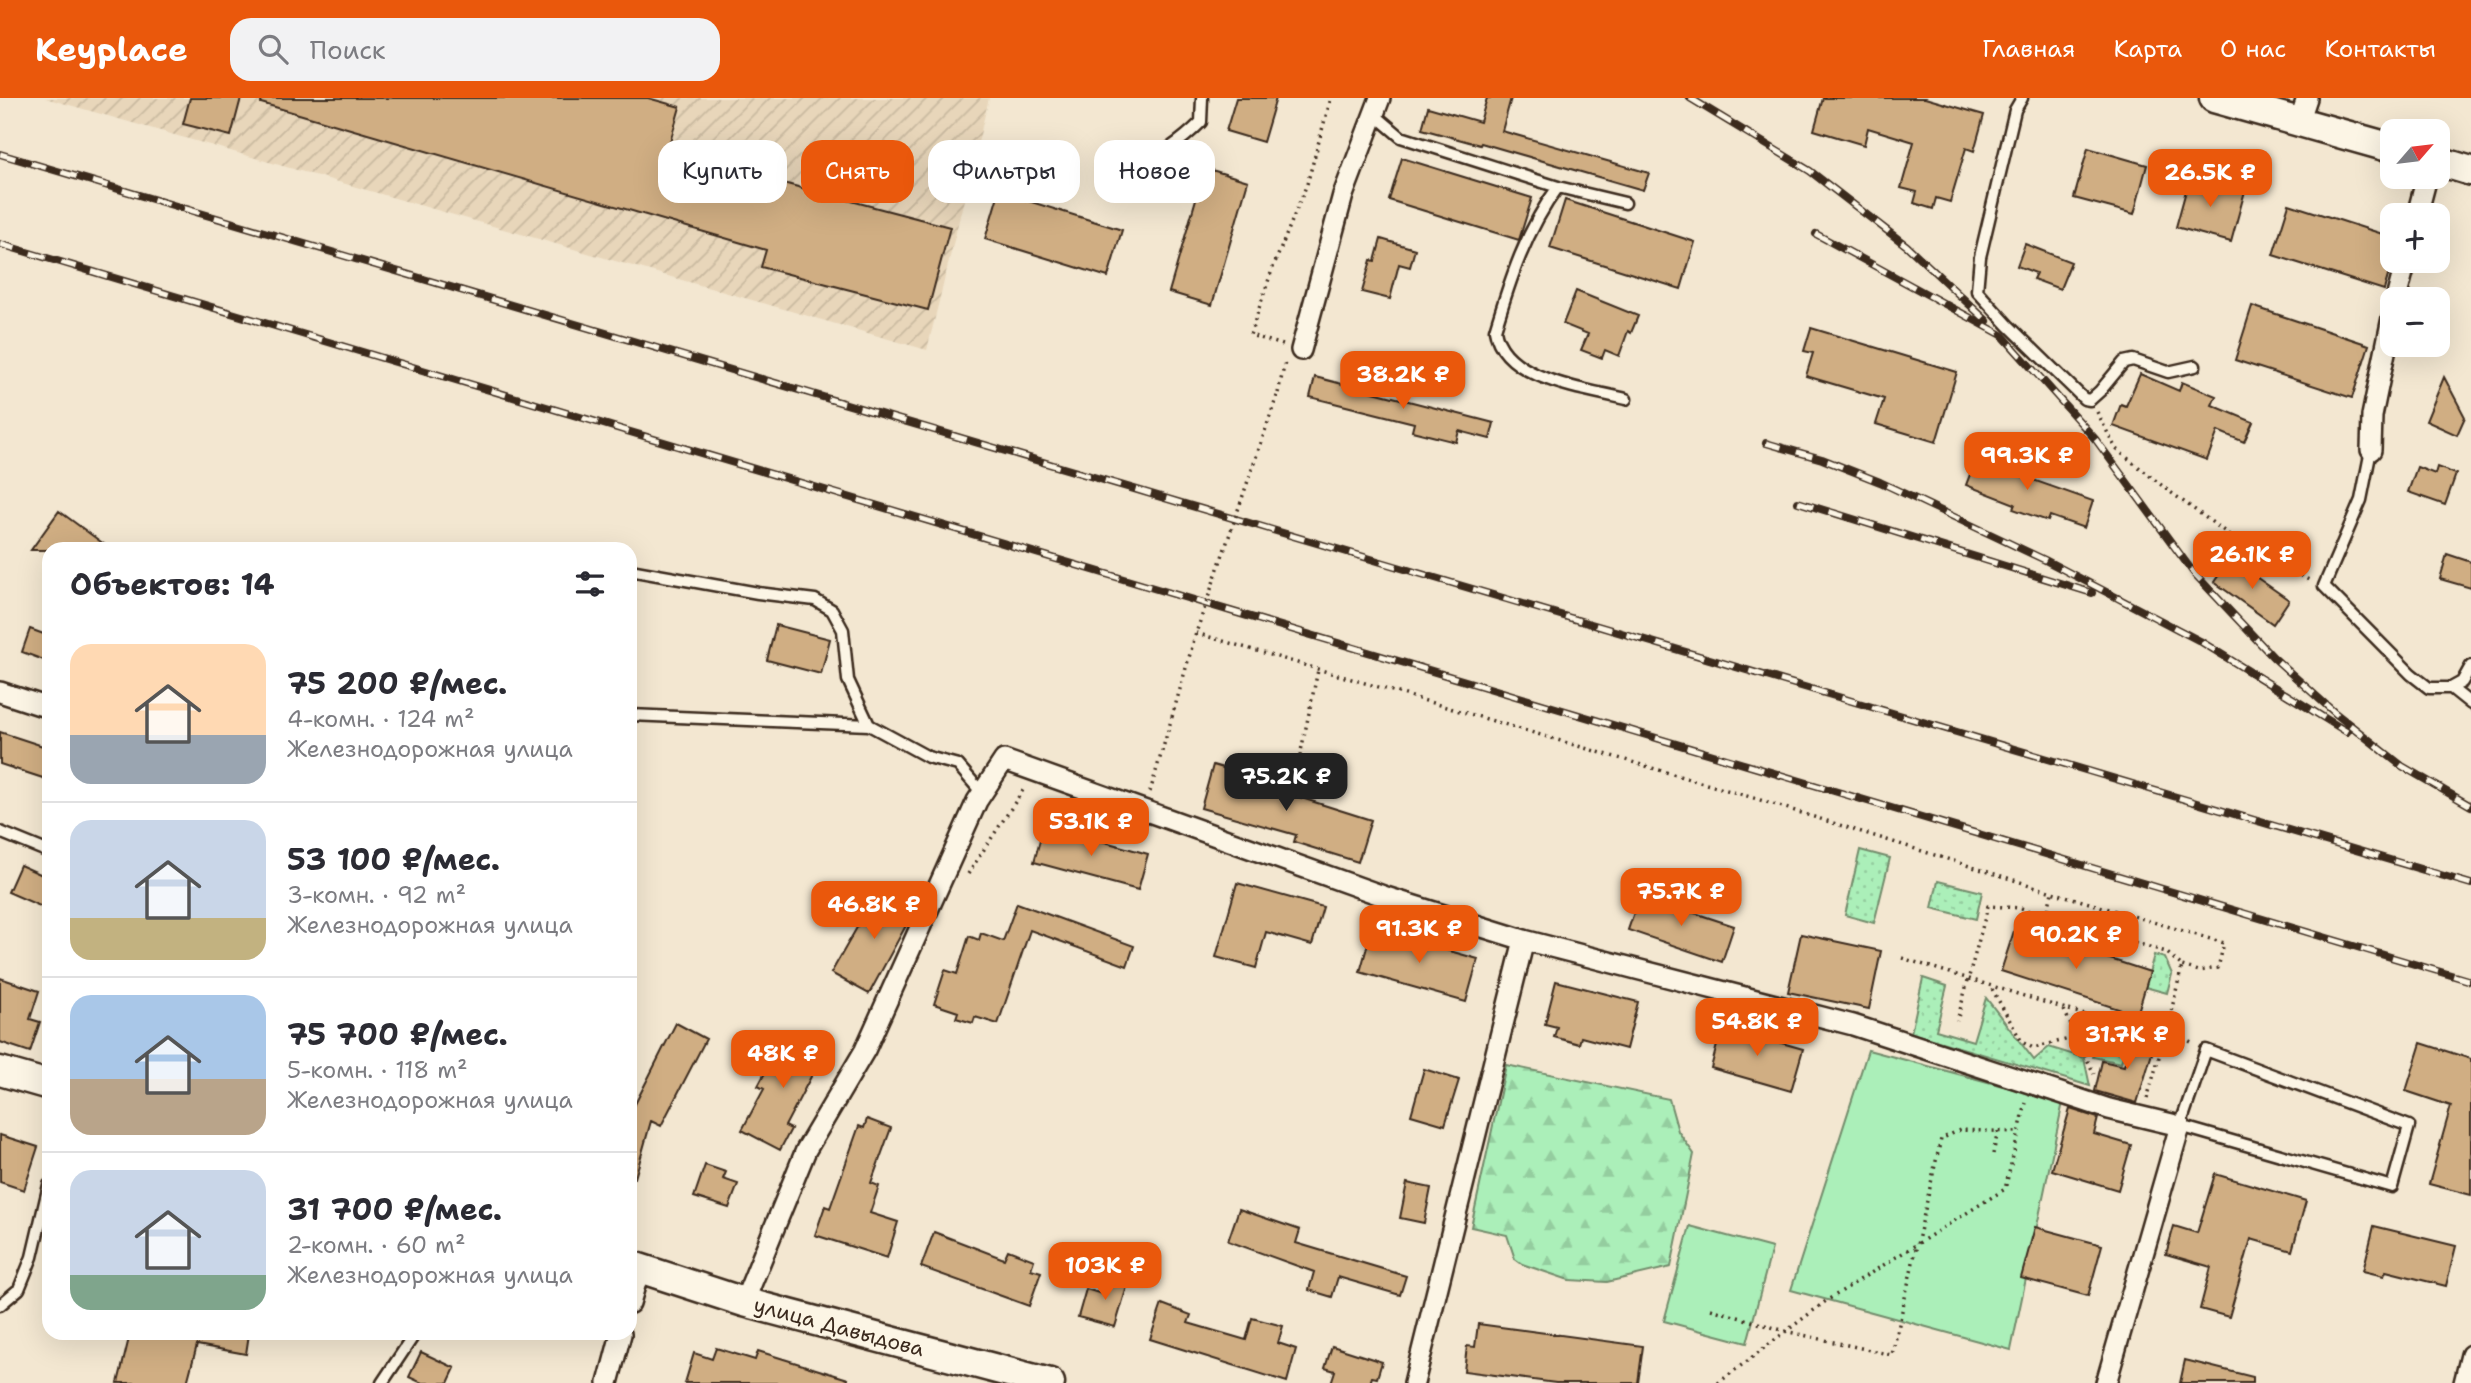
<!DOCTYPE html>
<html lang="ru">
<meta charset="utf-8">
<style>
:root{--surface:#fff;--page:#f2f2f3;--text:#2b2b33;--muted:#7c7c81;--line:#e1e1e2;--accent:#ea580c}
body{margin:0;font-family:"Shantell Sans",sans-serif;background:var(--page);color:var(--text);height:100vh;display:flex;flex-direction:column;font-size:26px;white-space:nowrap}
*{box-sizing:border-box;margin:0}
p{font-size:23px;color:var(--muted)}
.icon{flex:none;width:38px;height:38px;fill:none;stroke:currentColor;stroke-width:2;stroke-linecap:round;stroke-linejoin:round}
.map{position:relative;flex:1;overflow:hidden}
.drawer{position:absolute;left:42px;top:444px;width:595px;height:798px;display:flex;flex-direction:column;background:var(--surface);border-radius:21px;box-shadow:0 7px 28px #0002}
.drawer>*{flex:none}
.banner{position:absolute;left:658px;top:42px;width:665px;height:63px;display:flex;gap:14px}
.needle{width:46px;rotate:62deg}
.controls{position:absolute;left:2380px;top:21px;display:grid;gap:14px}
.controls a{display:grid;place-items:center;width:70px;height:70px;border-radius:14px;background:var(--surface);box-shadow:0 7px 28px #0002;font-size:35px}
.price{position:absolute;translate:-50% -60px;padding:0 16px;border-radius:14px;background:var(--accent);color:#fff;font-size:23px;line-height:46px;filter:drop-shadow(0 2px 4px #0008)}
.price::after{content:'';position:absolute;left:50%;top:42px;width:21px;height:16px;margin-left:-10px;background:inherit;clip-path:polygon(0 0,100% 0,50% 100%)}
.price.active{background:#222;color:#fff}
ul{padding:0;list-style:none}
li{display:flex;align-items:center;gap:21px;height:175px;padding:0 28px}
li+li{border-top:2px solid var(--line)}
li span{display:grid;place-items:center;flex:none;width:196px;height:140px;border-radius:21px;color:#555}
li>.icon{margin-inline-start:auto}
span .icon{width:84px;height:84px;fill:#fffc;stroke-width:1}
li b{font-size:30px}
h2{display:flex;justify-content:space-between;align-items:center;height:84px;padding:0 28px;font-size:30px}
.pill{padding:0 24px;border-radius:21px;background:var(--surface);box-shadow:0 7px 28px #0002;font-size:24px;line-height:63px}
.pill.active{background:var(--accent);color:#fff}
header{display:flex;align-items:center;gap:42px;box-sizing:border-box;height:98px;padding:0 35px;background:var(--accent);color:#fff}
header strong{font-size:33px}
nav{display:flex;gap:38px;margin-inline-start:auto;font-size:24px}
.search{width:490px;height:63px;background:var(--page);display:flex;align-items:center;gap:18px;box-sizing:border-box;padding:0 24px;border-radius:21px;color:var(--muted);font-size:26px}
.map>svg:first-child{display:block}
</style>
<header>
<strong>Keyplace</strong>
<div class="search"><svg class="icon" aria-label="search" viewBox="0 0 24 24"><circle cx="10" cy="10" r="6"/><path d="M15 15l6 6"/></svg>Поиск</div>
<nav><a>Главная</a><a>Карта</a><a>О нас</a><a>Контакты</a></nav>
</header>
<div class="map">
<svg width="2471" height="1285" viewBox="0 0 2471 1285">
<defs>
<pattern id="industrial-furrows" width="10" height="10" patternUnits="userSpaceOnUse" patternTransform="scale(1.75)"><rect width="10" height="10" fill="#e8d6ba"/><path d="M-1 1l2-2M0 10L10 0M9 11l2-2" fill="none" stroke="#c8b89f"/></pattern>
<pattern id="grass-dots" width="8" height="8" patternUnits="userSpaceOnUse" patternTransform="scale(1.75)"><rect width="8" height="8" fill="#abefb9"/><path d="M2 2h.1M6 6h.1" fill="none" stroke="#94cd9f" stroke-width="1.8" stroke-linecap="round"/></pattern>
<pattern id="forest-firs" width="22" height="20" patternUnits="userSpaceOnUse" patternTransform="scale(1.75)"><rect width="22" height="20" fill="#abefb9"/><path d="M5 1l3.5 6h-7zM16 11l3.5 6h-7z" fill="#94cd9f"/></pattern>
</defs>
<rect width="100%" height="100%" fill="#f3e7d1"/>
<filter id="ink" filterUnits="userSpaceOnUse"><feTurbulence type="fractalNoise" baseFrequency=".0143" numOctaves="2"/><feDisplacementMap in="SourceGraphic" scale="14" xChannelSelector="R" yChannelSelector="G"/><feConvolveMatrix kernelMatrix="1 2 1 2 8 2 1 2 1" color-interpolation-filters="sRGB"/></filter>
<g filter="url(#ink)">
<path fill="url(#industrial-furrows)" d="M45,0H989L927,252Z"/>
<path fill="url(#grass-dots)" stroke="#738c6c" stroke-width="2" d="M1860,752L1890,760L1874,825L1845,817Z
M1938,783L1982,794L1976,821L1932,810Z
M2154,857L2165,860L2172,876L2167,895L2145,889Z
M1923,880L1947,888L1936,932L1973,943L1986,900L2034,962L2049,949L2084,960L2090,988L1911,935Z
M2109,931L2128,938L2121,965L2093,959L2094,937Z"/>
<path fill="url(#forest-firs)" stroke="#738c6c" stroke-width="2" d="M1506,967L1669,1001L1678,1033L1694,1056L1671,1169L1607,1184L1569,1182L1522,1166L1515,1161L1507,1137L1471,1129Z"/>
<path fill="#abefb9" stroke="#738c6c" stroke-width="2" d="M1868,952L2063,1004L2011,1252L1791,1192Z
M1690,1128L1772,1150L1747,1245L1664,1223Z"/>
<path fill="#d0ae83" stroke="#3b2a1e" stroke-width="2" d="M190,0H241L231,38L183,26Z
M262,0H648L680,9L666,58L781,92L783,85L950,129L928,212L761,169L766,152L261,5Z
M1236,0H1276L1263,44L1226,33Z
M1487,0H1511L1502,33L1649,75L1643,92L1481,45L1480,47L1422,31L1428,9L1480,24Z
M1823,0H1925L1984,17L1974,53L1966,50L1950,104L1936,100L1933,111L1914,105L1917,94L1901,90L1914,44L1868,30L1864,47L1814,32Z
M2088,50L2147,67L2134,116L2074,100Z
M1402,60L1532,100L1519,142L1389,102Z
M1205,70L1248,83L1212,207L1169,194Z
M2190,78L2245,93L2231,144L2176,129Z
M999,94L1122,132L1108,179L985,141Z
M1565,102L1695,144L1681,191L1550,150Z
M2289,106L2392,139V164L2384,192L2273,157Z
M1381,141L1415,151L1410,169L1399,166L1390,201L1362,194L1371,162L1375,163Z
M2025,146L2071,164L2060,191L2033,181L2036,175L2017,168Z
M1576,193L1638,218L1631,235L1628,233L1619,258L1605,252L1602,260L1581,252L1588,236L1563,226Z
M2252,208L2369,247L2352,300L2235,262Z
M1811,230L1957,274L1936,344L1876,326L1884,301L1806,278L1813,255L1804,253Z
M2140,276L2179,293L2182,284L2216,298L2212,307L2253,324L2244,344L2218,333L2207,362L2113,328L2121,306L2126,308Z
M1315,279L1494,325L1490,341L1459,333L1456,344L1412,333L1414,325L1310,299Z
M2444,279L2465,319L2457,337L2426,323Z
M1979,353L2022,369L2019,377L2093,403L2084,430L2050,418L2048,423L2013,411L2015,406L1966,387Z
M2417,369L2435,376L2437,369L2456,376L2445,407L2408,394Z
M59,413L112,452H31Z
M2447,456L2471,464V490L2440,481Z
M2230,461L2289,502L2273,526L2214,484Z
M776,527L830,541L821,576L767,562Z
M30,531L49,538V564L22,554Z
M0,634L49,650V682L0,666Z
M1213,667L1288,689L1286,695L1371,722L1358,764L1294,744L1296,737L1201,710Z
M1044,727L1148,756L1138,792L1034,764Z
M20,767L49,780V812L8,794Z
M1237,785L1323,809L1312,847L1266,834L1256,870L1216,859Z
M880,789L916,809L869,896L831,875Z
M1640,797L1734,828L1722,864L1628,832Z
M1017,805L1134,848L1127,868L1030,832L998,926L975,919L973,925L956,920L958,914L934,906L945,872L957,876L969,838L979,842L981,835L1003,843Z
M2015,830L2150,874L2137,917L2001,873Z
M1372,831L1478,861L1466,904L1360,874Z
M1801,836L1881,853L1869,911L1788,894Z
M0,880L39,893L30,921L40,924L30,954L0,944Z
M1556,883L1638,904L1626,951L1581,939L1579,946L1554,939L1557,929L1545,926Z
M676,925L706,941L661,1028L651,1023L635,1080L630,1079V1016Z
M1722,928L1803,951L1791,993L1711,970Z
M2133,935L2156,942L2137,1005L2095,993L2102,963L2124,968Z
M782,937L795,944L798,938L825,952L785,1028L791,1031L780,1052L742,1032L764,991L758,988L776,954L774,952Z
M2421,945L2471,961V1097L2429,1086L2451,1008L2406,993Z
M1424,971L1459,982L1445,1027L1411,1017Z
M2070,1011L2098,1020L2094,1036L2131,1047L2118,1092L2052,1072Z
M867,1021L891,1030L871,1085L879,1088L870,1115L898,1124L887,1160L815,1137L825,1108L830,1110L859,1028L864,1030Z
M0,1037L38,1049L24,1092L0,1084Z
M705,1067L726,1074L723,1081L738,1086L729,1110L694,1099Z
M2215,1076L2306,1103L2292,1153L2251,1141L2229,1219L2200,1211L2211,1169L2166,1156L2174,1128L2197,1135Z
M1407,1085L1431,1090L1424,1125L1400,1120Z
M1239,1111L1300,1132L1296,1145L1406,1178L1400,1197L1338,1179L1332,1199L1309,1192L1314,1174L1228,1143Z
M2374,1128L2456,1148L2446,1188L2386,1173L2384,1178L2363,1173Z
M2035,1129L2102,1147L2088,1198L2021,1180Z
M934,1134L1004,1161L1008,1152L1034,1162L1031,1171L1041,1174L1029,1208L921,1169Z
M1108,1176L1129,1182L1115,1229L1078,1219L1086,1191L1102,1196Z
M1162,1206L1191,1217L1188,1225L1246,1242L1252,1220L1283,1228L1278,1245L1296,1251L1287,1284L1150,1241Z
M1478,1226L1643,1248L1638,1285H1556L1464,1273L1467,1248L1475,1249Z
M130,1236H249L246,1256L197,1247L187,1285H118Z
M1332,1248L1382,1264L1377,1280L1372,1279L1370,1285H1331L1335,1273L1325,1270Z
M716,1250L755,1262L758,1253L848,1281L847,1285H685L694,1255L712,1261Z
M421,1254L455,1270L448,1285H422L409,1279Z
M2185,1262L2253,1279V1285H2180Z"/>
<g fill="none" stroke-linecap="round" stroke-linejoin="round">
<g stroke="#3b2a1e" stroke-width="15">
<path id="service" d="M2022,0L2015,12L1980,159L1977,193L2008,227L2084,301L2090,302L2100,293L2124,264L2133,262L2168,274L2195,268
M1374,16L1401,39L1558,89L1625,105
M1110,64C1118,65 1126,66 1133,66C1155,65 1187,38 1201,24L1202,0
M1558,89C1526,132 1510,182 1495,232C1503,282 1586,291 1626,301
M2371,352L2361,402L2324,488L2411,576L2429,590H2451L2462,584L2471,568
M630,472L758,495L815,502L832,512L843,532L848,582L869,627
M2451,590L2471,606
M630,617L869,627L928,659L958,667L982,695
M0,734L49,754
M2206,952L2409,1028L2392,1089L2180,1028Z
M0,1207L19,1191L32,1159L49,1087
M382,1285L412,1240"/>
</g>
<g stroke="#3b2a1e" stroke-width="24">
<path id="minor" d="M2299,24L2307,0
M2417,117L2427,79
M2396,201L2406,163
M1301,252L1343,97L1380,0
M2371,352L2372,318L2392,220
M0,594L49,610
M744,1204L806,1052L865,952L977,703L1004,662L1386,799L1524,842L1853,927L2109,1011L2180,1028L2106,1285
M630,1205L640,1170
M608,1285L621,1236
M1414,1285L1524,842
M2464,1285L2471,1257"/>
</g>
<g stroke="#3b2a1e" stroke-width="33">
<path id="secondary" d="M2214,0L2392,50
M2438,63L2471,73
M0,973L49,987
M630,1167L744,1204L1050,1285"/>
</g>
<path stroke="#3b2a1e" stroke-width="3.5" stroke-dasharray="2 5" stroke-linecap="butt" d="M1283,247L1250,237L1272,172L1307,86L1331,0
M1278,295L1285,264
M2097,314L2116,351L2169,393L2257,457L2309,482
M1196,535L1757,701L2052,794L2224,845L2218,870L2199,873L2182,868
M1300,658L1318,572
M1150,694L1172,619
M968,776L1025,689
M2047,818L2052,794
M1902,860L2114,926L2127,925L2167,931L2182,868L2166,854L2047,818L2021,810L1988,808L1957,923
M1992,891L2022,944L2033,950L2077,939L2113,926
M2064,912L2094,976
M2147,1001L2167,931L2195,946
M1993,1056L1998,1033
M1711,1211L1785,1233L1892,1257L1941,1041L1960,1032L2019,1034
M1718,1285L1826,1203L2005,1091L2026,1005"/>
<use href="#service" stroke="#fcf5e5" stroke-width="10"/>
<use href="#minor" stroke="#fcf5e5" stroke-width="19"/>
<use href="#secondary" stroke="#fcf5e5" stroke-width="28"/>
<g stroke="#3b2a1e" stroke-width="8">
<path id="rail" d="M1690,0L1810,73L1907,148L1987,223
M0,56L2471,786
M1816,136L2002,237L2096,342L2193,474L2273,559L2335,615L2402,668L2471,708
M0,146L2471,883
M1766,345L1822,361L1880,384L2045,462L2200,543L2347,634
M1798,404L2092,495"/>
</g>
<use href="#rail" stroke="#fcf5e5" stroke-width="5" stroke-dasharray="16" stroke-linecap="butt"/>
<path stroke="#3b2a1e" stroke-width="3.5" stroke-dasharray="2 5" stroke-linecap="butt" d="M1172,619L1196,535L1278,295"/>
</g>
</g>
<g text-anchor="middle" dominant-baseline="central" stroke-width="5" stroke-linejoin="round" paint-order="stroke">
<g font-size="21" fill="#3b2a1e" stroke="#fcf5e5">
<text transform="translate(839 1229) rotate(15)">улица Давыдова</text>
</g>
</g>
</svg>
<div class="controls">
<a><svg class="needle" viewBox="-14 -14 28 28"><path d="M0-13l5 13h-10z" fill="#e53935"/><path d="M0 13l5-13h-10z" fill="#7c7c81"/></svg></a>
<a>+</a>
<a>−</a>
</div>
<b class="price" style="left:2210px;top:111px">26.5K ₽</b>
<b class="price" style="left:1403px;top:313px">38.2K ₽</b>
<b class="price" style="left:2027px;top:394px">99.3K ₽</b>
<b class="price" style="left:2252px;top:493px">26.1K ₽</b>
<b class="price active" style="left:1286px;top:715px">75.2K ₽</b>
<b class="price" style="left:1091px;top:760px">53.1K ₽</b>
<b class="price" style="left:1681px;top:830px">75.7K ₽</b>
<b class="price" style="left:874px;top:843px">46.8K ₽</b>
<b class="price" style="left:1419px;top:867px">91.3K ₽</b>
<b class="price" style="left:2076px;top:873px">90.2K ₽</b>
<b class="price" style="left:1757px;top:960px">54.8K ₽</b>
<b class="price" style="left:2127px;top:973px">31.7K ₽</b>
<b class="price" style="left:783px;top:992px">48K ₽</b>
<b class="price" style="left:1105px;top:1204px">103K ₽</b>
<div class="banner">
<a class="pill">Купить</a>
<a class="pill active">Снять</a>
<a class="pill">Фильтры</a>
<a class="pill">Новое</a>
</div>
<section class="drawer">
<h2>Объектов: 14<svg class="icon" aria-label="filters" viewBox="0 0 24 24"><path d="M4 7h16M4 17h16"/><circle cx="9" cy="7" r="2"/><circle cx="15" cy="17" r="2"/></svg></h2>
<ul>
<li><span style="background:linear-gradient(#ffd9b3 65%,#9aa5b1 0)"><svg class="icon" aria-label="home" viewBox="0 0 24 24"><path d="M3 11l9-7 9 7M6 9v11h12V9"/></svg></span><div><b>75 200 ₽/мес.</b><p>4-комн. · 124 m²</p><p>Железнодорожная улица</p></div></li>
<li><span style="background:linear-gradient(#c9d6e8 70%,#c2b280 0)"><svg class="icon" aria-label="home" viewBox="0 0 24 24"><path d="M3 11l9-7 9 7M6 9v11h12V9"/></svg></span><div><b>53 100 ₽/мес.</b><p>3-комн. · 92 m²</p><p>Железнодорожная улица</p></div></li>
<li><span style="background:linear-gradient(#a9c7e8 60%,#b9a48a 0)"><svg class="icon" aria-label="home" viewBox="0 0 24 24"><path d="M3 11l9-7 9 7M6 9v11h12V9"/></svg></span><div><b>75 700 ₽/мес.</b><p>5-комн. · 118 m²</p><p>Железнодорожная улица</p></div></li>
<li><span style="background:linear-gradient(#c9d6e8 75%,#7fa58c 0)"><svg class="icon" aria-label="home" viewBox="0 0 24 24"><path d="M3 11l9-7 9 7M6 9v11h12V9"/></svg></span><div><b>31 700 ₽/мес.</b><p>2-комн. · 60 m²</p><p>Железнодорожная улица</p></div></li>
</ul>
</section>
</div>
